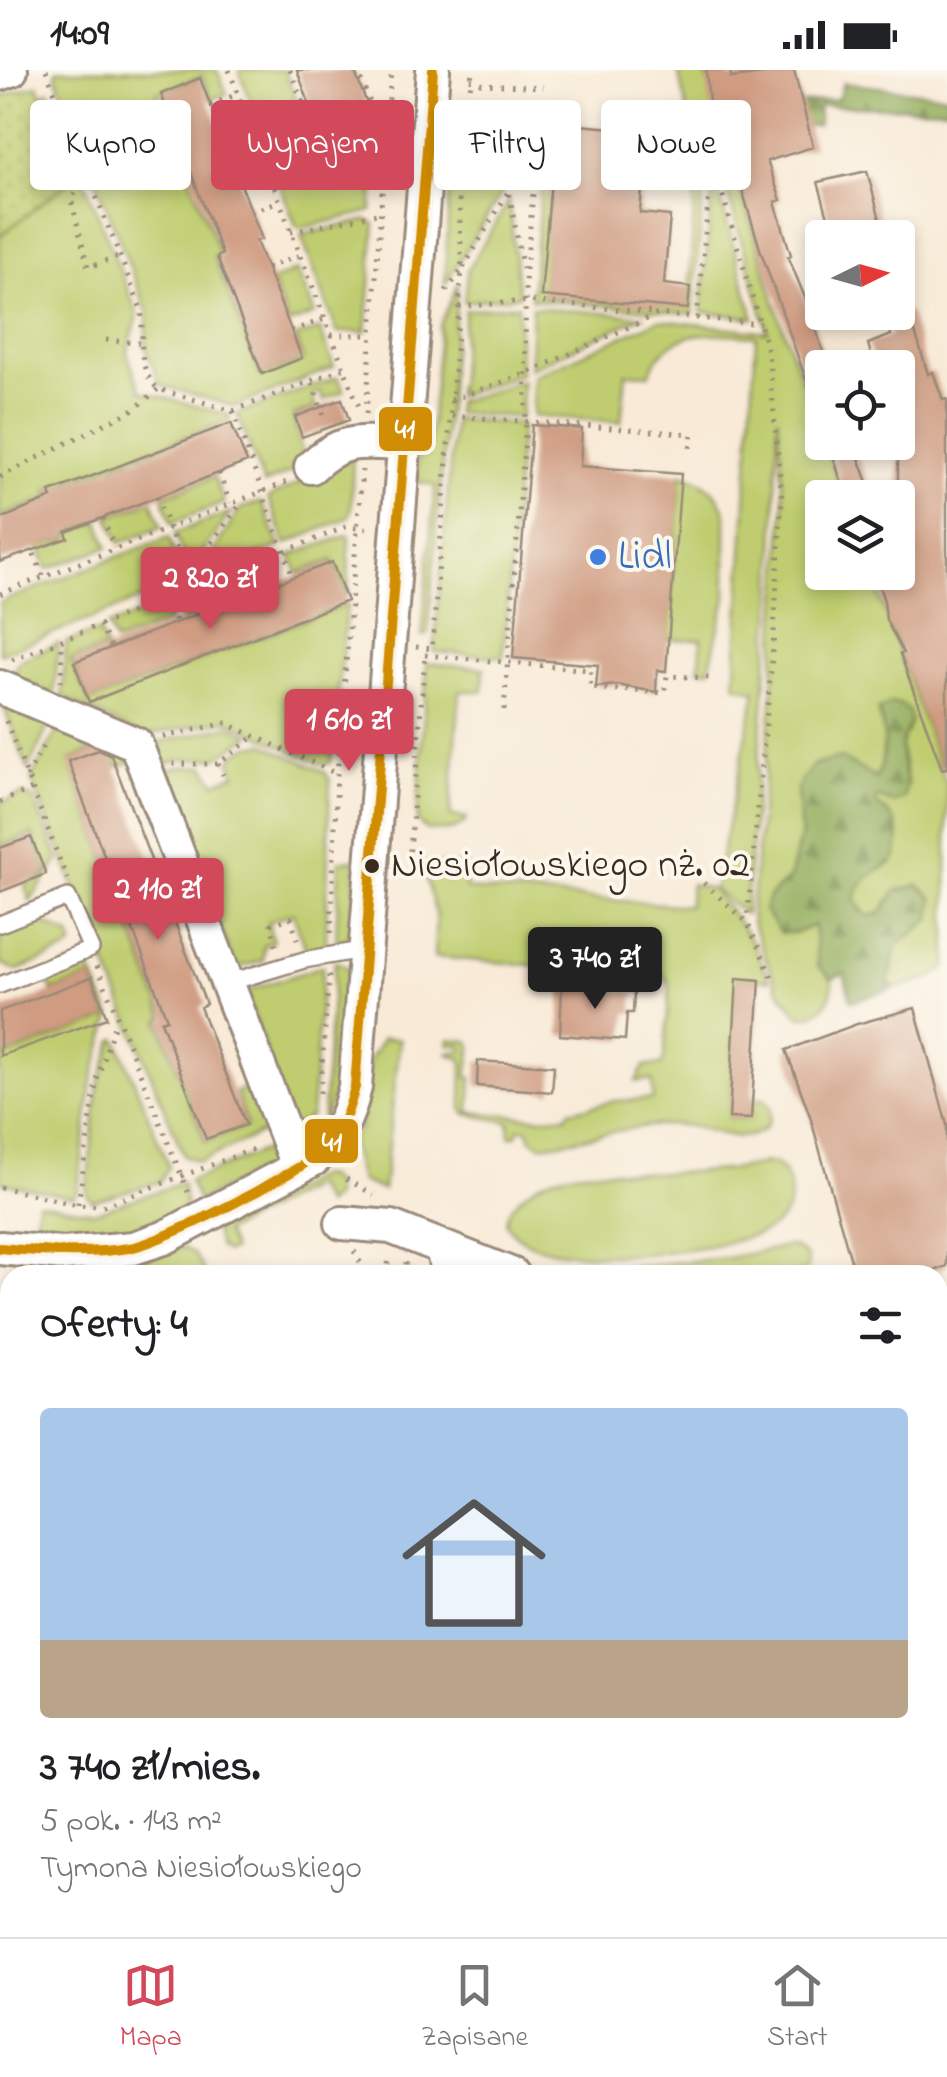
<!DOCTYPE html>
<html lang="pl">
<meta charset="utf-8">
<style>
:root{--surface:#fff;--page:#f6f6f6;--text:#202124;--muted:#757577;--line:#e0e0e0;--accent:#d1495b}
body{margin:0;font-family:"Indie Flower",sans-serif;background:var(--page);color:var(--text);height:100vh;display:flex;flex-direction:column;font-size:38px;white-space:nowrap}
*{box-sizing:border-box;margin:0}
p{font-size:32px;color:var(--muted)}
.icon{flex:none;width:55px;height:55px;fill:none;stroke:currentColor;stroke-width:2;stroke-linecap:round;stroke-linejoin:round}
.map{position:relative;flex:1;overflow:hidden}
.details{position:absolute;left:0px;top:1195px;width:948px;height:672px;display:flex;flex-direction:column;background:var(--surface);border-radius:30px 30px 0 0;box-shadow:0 5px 15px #0003}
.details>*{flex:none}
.guide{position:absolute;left:30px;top:30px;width:888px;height:90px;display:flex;gap:20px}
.needle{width:65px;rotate:85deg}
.controls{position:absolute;left:805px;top:150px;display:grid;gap:20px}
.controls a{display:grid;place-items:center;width:110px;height:110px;border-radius:10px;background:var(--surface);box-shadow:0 5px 15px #0003;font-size:50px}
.price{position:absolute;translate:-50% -85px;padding:0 22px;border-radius:10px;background:var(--accent);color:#fff;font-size:32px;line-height:65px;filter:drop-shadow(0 2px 5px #0008)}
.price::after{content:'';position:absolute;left:50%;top:60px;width:30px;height:22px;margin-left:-15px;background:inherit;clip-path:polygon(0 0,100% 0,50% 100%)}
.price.active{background:#222;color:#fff}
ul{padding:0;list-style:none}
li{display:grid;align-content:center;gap:20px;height:530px;padding:0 40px}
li+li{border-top:2px solid var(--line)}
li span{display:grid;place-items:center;height:310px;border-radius:10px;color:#555}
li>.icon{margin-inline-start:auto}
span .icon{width:180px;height:180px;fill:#fffc;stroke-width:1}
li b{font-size:42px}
h2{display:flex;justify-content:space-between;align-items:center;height:120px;padding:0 40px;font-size:42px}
.chip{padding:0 35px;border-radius:10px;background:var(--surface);box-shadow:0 5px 15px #0003;font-size:35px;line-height:90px}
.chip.active{background:var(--accent);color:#fff}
.status{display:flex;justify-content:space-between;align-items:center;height:70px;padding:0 50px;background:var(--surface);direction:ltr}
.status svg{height:28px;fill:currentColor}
.tabs{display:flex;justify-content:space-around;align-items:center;height:140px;border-top:2px solid var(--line);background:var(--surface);font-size:28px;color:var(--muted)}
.tabs a{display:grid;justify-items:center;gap:5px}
.tabs .active{color:var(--accent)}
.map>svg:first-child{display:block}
</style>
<div class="status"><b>14:09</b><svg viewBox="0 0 49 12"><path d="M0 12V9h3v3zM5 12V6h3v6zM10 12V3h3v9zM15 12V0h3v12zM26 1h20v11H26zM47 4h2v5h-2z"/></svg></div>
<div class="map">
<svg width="947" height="1867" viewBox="0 0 947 1867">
<defs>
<pattern id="forest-firs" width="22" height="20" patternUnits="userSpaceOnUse" patternTransform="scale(2.5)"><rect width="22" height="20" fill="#97b062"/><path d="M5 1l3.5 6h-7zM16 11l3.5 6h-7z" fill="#7c8f50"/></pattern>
<pattern id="park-dots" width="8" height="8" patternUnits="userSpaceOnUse" patternTransform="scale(2.5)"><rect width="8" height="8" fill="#bfcd6f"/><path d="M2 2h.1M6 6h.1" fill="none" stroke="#a5b060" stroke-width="1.8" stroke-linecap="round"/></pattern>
</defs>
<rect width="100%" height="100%" fill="#fbf7ec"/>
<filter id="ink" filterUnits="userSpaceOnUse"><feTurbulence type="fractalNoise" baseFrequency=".01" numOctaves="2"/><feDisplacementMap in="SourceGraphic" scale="20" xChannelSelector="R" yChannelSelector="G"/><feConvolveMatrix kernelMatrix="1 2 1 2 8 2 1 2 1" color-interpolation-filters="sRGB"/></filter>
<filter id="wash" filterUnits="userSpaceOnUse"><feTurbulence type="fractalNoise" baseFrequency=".0048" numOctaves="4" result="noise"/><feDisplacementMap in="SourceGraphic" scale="40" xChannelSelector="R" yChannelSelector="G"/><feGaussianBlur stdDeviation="2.25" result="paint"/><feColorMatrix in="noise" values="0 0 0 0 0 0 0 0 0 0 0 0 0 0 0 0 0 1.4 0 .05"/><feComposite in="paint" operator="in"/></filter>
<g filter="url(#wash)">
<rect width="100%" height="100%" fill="#f8ead7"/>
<path fill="#bfcd6f" stroke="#7d7c46" stroke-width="2.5" d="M56,0H217L227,24L211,29L202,6L157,23L219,182L214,187L261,306L303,290L296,267L320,259L334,297L235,337L160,315L145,276L148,244L56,6Z
M239,0H285L296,29L287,33L299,63L264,68Z
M678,0H704L781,252L844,427L822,428V502L871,503L947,716V897L931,908L896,918L888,914L896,876L931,849L918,815L896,821L881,844L866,846L855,829C859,809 874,802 892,793L874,733L877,728L908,715L900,674L885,659L881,699L875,709L797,718L801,764L789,808L769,827L796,863L814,855L818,896L832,909C834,929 821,948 799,946L778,919L752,853L751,841L772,631L784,432L778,346L773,527L745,844L714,820L756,621L735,615L756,266C711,264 670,254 649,304L626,303L621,352L533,346V306L659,250L768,262L717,87L705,85V74L694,71Z
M49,21L138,245L127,283L141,321L229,345L230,350L48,420L50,427L0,447V166L71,110L41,25Z
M492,46L505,118L445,214L451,84C459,63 469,50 492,46Z
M547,59L555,61L542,226L688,238L697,91L706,93L693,244L531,229Z
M373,68L378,76L372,141L302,158L296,156L265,76L291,70L316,88Z
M714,106L754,248L701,242Z
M509,131L519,226L464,232L468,199Z
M368,150L375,154L366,262H337L301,165Z
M297,200L315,244L289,254L272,211Z
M458,213L428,564L422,566L435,416L416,411L418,387L428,386L440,256Z
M518,235L520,304L457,326L465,240Z
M532,237L643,246L530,298Z
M338,307L344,321L323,330L321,322L312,325L316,337L293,346L303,385L296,400L264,414L237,344Z
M522,311L521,347L455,343L457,332Z
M454,349L521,354L503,587L434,582Z
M353,387L351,441L347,448L286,474L268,428Z
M681,404C704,411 720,421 726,445V528L709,600L699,599L702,569L668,570Z
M214,407L224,433L172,453L163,427Z
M152,431L162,456L120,473L109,447Z
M261,432L280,476L196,509L241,438Z
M231,442L189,501L175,463Z
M99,451L108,477L47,499L39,477L69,469V463Z
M349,465L348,526L333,490L298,503L291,485Z
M169,467L185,512L0,584V532Z
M227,510L234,527L182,548L176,529Z
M347,534L331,693L321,694L226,650L143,666L62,627L66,572L99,561L106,578L71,590L89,632Z
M164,535L169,552L115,573L108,556Z
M59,573L54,625L18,609L14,604L19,591Z
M427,593L484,598L483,621H460L450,746L467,748C459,764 442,760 427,760L417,751Z
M0,627L53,646L28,699Z
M60,656L126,676L131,692L118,697L109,673L69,691L164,947L159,951L205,1072L247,1056L236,1022L254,1014L266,1061L199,1092L184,1086L31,709Z
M230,656L250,666L216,688L177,690L158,696L150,674Z
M264,674L325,702L330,710L326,874L321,880H306L293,843L268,852L273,872L264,875L263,891L236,898L161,702L178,697L205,696L215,713L236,704L231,692L233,685L249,676Z
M23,724L34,730L59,790L30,831L25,816L48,804L32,764L0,776V733Z
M357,790L351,864L336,875L339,791Z
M422,793L467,796L466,819L688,836L691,814L712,819L731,842L753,873L769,910L737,908L729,1048L751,1049L752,1029H764L770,1037C771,1048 769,1058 758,1063C736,1074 705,1056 681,1055C633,1053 588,1070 541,1075L531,1069L528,1060L520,1058L516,1066H510L509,1052L466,1044L462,1039L463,993L460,988L447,983L462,981V976L448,974L449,969L468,971L472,975L467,1007H472L470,1042L545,1048L566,1046L569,1041L615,1031L653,1029L652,1010L636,1011L644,996L661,995L664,989L670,915L665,906L434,887L436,846Z
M39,851L70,865L73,875L68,880L17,901L0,893V866Z
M79,891L86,894L92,903L111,947L92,1011L78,1120L73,1127L0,1112V988L107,948L92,907L52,921L45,905Z
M335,891L349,898L340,1008L322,1054Z
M323,896L311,1046L291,1058L246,921Z
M383,968L400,969L383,1120L360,1111L350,1072L360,1057L369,991Z
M117,969L169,1097L160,1112L92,1131L86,1123L99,1013L113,971Z
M270,1078H275L279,1084L276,1093L198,1131L189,1111Z
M767,1093L776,1094C800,1116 793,1149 763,1162C718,1181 528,1207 506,1152C507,1141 513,1134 522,1126C562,1089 616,1103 665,1103C698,1102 735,1101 767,1093Z
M318,1106L327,1107L334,1115V1127L325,1135L314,1116L225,1162L233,1180L226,1182L219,1177L215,1162L219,1157Z
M182,1113L186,1137C154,1153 65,1187 34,1161L38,1132L95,1142Z
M789,1176L798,1179L808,1188L807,1199L792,1205H674L619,1197L727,1188Z
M183,1177L195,1185L206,1205H129V1199L139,1190Z
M947,1305V1747L938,1751V1306Z
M10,1434V1571L0,1575V1438Z
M947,1767V1867H779L758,1858H938V1771Z
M372,1858H657L637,1867H372Z"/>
<path fill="url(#forest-firs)" stroke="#696d40" stroke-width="2.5" d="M843,13L947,25V39L819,35L818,55L779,57L777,36L838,29Z
M892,633C902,635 909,637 910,647C912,658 901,667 901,678C901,697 909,710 904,728L894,733L877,728L875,733C898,748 903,762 895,789C879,802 860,806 855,829L866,846L880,844L896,821L918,815L933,828L931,849L896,876L888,914L896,918L851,931L844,903L832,909L818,896L814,855L796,863H780L764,840L769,827L790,808L801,764L797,718L813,695L841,688L876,708C887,688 886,661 878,640Z"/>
<path fill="url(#park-dots)" stroke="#7d7c46" stroke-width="2.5" d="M38,15L71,110L0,166V27Z"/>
<g id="blocks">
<path fill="#cf9b81" d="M297,0H354L374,52L312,76L297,38L309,33Z
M706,0H730L731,8L794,0L813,77L767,91L781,130L775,132L791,185L788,186L810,240L828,298H822V343L818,344L761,182L722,54L709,33Z
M200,8L262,169L256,171L302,288L262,304L217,187L222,184L161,24Z
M556,53L647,61L640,143L670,146L664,214L690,217L688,239L541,226Z
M867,101L885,168H834L818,112Z
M884,242H909L928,304L933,302L943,330L947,329V698L942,699L900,584L903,583L886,550L884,531L874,502H898V298H875L868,274L891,265Z
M342,329L349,350L302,367L295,347Z
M231,353L247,392L66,462L68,468L0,492V449L52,428L50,422Z
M532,355L582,359L580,396L681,404L666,601L657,600L656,622L617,615L596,617L598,595L513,588Z
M829,372H853L874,428H846Z
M332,492L347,531L89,632L74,592Z
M98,680L111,685L206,934L200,937L246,1055L206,1069L161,951L167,949L68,691Z
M31,767L46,804L0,822V778Z
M92,907L107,948L0,986V941Z
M737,908L760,910L751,1049L729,1048Z
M587,916L634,922L633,943H627L625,970L560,965L562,917Z
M915,938L947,1055V1196L925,1205H855L810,1046L786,980L857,954Z
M478,991L554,996L552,1022L477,1016Z"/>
</g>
</g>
<g filter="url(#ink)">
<use href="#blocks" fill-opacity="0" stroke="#9a8a7a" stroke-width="2.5"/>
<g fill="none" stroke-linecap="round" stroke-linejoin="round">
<g stroke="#9a8a7a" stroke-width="20">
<path id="service" d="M0,854L68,827L91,879L0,915
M227,913L304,890L367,879
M433,1176L439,1205"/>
</g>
<g stroke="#9a8a7a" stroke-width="38">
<path id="minor" d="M0,4L11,0
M311,397C344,366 362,373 405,374
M0,617L136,674L298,1098
M342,1153L391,1157L513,1205
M0,1178L64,1184L133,1178L164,1168L314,1089C339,1068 348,1048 355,1017L433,0
M938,1296L947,1295
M938,1763L947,1759
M685,1867L686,1858"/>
</g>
<path stroke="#9a8a7a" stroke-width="5" stroke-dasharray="2.5 8" stroke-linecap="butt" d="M46,0L141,239C145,267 134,296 158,319L233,341L344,298
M229,0L361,342
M290,0L302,31L292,35L311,79
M357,0L380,58
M470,9L483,14L543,17
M493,31L523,201
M210,35L238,24
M678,83L712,88L768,282L782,427L773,578L747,852
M231,89L293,68L313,82L387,56
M87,106L71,129L88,197L121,186
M251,142L279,131
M291,162L381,143
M267,198L300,185
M446,221L462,200L459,130L472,0
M459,237L526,231L655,243
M697,248L712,91
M291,261L325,249
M331,265H371
M106,270L139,273
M312,313L326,352
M451,330L525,304L658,244L760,254
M233,341L293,507
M366,344L391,0
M452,346L692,364L690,380
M219,403L230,433
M0,407L136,338L158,319
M157,427L192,517
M103,448L114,478
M34,484L44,507
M231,503L239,528
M187,507L241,433
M0,524L287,412
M169,528L176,552
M100,555L111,577
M416,577L432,579L462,200L537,73
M425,585L591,600L590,618L664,623L667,606L714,608
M12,590L346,457L371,459
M61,612L62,570
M504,640L526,352L525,212L541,35
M6,651L67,809
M163,667L226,653L337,704
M173,694H218L255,666
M218,694L223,705
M27,707L46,670
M0,732L32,719
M410,781L425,586
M688,799L747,852L774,912
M331,863L337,704L362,400
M276,875L271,854L291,848L298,873
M97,896L188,1122
M320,1023L329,904
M346,1109L374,1125
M0,1117L78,1135L103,1136L259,1077
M78,1134L96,1013L116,950
M354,1181L367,1205
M387,1205L389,1186
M405,1205L406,1192
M0,1241L10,1242
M0,1249L10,1246
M0,1600L10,1596
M0,1633L2,1638L10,1634
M0,1721L10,1717
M0,1778L10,1775
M32,1858L36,1867
M88,1858L91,1867
M209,1858L237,1867
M726,1858L747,1867"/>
<use href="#service" stroke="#fff" stroke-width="15"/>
<use href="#minor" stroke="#fff" stroke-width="32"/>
<g stroke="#fbf7ec" stroke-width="18">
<path id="bus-1" d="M0,1178C44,1182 86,1185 129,1178C160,1174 304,1100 326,1078C342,1061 349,1040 355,1017L433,0"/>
</g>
<use href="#bus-1" stroke="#d18d06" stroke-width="10"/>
</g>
</g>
<circle fill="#3f7fe0" stroke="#fbf7ec" stroke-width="4" cx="598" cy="487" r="10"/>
<circle fill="#3b2a1e" stroke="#fbf7ec" stroke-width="4" cx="372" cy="796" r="9"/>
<g text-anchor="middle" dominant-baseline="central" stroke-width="8" stroke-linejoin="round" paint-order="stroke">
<g font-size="40" fill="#3b2a1e" stroke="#fbf7ec" text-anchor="start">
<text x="391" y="796">Niesiołowskiego nż. 02</text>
</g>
<g font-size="42" fill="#366cbe" stroke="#fbf7ec" text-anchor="start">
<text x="618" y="487">Lidl</text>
</g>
</g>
<g stroke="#fbf7ec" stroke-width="4">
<rect x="377" y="335" width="57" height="48" rx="10" fill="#d18d06"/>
<rect x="303" y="1047" width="57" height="48" rx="10" fill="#d18d06"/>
</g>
<g font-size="28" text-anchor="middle" font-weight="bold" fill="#fff">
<text x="405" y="368">41</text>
<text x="332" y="1081">41</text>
</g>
</svg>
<div class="controls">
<a><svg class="needle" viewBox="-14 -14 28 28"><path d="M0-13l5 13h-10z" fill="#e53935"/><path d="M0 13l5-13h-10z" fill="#757577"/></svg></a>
<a><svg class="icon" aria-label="locate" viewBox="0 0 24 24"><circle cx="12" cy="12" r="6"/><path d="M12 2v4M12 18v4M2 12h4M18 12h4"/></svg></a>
<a><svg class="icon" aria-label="layers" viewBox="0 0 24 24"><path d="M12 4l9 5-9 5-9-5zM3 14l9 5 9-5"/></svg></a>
</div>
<b class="price" style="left:210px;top:562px">2 820 zł</b>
<b class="price" style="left:349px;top:704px">1 610 zł</b>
<b class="price" style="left:158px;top:873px">2 110 zł</b>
<b class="price active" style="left:595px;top:942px">3 740 zł</b>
<div class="guide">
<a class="chip">Kupno</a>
<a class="chip active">Wynajem</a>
<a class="chip">Filtry</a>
<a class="chip">Nowe</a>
</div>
<section class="details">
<h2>Oferty: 4<svg class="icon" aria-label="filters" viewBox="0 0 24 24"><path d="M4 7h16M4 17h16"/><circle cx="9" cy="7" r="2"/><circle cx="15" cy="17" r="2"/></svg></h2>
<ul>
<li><span style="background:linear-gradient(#a9c7e8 75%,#b9a48a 0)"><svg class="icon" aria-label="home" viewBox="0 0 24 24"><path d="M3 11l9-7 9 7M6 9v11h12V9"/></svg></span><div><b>3 740 zł/mies.</b><p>5 pok. · 143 m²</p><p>Tymona Niesiołowskiego</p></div></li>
</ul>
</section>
</div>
<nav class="tabs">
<a class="active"><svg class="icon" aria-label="map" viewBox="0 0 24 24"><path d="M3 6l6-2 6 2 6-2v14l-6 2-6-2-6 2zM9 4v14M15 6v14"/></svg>Mapa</a>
<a><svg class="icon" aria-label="saved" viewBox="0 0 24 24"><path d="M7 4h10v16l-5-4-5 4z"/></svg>Zapisane</a>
<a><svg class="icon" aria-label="home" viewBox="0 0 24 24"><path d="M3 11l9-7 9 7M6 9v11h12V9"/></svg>Start</a>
</nav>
